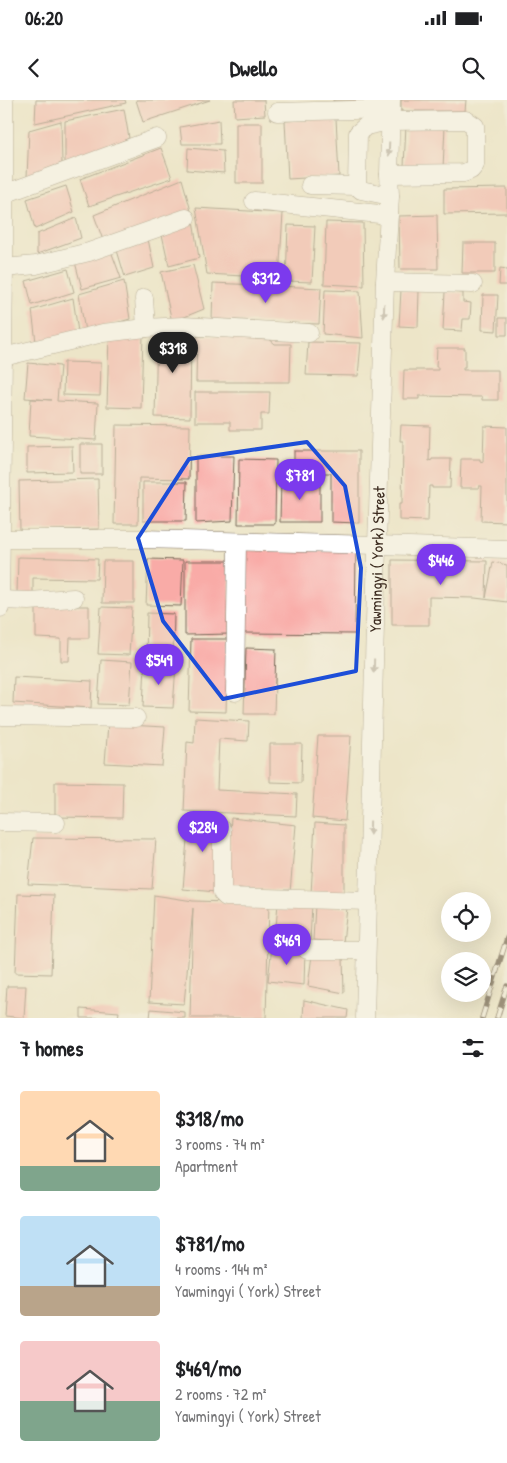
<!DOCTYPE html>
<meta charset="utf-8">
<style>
:root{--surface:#fff;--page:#f2f2f2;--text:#202124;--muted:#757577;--accent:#7c3aed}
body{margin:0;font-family:"Patrick Hand",sans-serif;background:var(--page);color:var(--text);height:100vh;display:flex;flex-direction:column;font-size:19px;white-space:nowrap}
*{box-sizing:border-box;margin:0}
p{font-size:16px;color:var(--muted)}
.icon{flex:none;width:28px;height:28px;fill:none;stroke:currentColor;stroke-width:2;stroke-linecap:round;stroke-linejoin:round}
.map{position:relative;height:918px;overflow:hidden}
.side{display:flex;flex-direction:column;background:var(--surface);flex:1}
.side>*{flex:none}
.fabs{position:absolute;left:441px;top:792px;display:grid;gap:10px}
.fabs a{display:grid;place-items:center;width:50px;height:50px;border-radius:50%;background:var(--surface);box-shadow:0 5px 20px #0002;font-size:25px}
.price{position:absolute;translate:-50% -42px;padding:0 11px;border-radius:18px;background:var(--accent);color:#fff;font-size:16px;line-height:32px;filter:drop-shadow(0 1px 2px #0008)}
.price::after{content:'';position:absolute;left:50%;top:30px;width:15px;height:11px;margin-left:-8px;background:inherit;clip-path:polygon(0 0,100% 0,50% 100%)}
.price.active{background:#222;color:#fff}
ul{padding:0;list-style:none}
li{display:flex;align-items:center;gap:15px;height:125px;padding:0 20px}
li span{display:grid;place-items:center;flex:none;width:140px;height:100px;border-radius:5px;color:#555}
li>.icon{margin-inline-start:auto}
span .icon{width:60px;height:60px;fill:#fffc;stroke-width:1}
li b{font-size:21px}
h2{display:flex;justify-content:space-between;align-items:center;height:60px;padding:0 20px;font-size:21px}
.status{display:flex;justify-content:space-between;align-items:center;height:35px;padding:0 25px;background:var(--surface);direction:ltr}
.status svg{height:14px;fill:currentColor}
header{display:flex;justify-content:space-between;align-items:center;height:65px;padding:0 20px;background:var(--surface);font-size:22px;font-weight:800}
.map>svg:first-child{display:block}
</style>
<div class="status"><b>06:20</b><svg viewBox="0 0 49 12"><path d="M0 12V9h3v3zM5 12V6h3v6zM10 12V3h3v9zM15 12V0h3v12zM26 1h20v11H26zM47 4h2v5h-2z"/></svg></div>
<header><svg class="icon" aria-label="back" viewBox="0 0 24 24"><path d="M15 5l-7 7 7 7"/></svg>Dwello<svg class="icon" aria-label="search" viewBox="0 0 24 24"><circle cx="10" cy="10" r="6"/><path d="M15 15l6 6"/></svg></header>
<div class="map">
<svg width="507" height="918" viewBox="0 0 507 918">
<rect width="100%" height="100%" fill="#f7f3e8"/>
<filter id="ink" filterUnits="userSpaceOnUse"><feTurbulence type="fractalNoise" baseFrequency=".02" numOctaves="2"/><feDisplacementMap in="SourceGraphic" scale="10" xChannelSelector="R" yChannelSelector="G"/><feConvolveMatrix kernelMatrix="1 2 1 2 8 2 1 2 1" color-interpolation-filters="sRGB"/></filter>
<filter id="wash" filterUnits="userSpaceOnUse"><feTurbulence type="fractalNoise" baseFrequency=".0096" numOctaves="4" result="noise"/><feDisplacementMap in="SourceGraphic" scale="20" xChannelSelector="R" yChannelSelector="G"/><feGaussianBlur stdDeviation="1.12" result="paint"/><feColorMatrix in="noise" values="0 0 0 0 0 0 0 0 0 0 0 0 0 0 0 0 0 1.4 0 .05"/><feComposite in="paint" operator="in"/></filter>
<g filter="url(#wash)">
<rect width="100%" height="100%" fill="#ede5c8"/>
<g id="blocks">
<path fill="#f9aba7" d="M36,0H125L126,3L35,23Z
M136,0H210L143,22Z
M234,0H264L265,15L235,17Z
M333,0H365V6L333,1Z
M401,0H466L465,11H401Z
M124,9L129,38L65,67V21Z
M336,18L339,76L288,79L285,21Z
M219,20L220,44H182L180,27Z
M61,21L62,63L27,77L29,30Z
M236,23H262V83H236Z
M406,25L445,26L443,68L404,66Z
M161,48L172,78L89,106L80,79Z
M188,48L223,51L224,73L187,70Z
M182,79L191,111L104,143L94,115Z
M66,86L74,112L35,129L27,99Z
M507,88V113L444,114V89Z
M196,108L283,113L279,178L207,174Z
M437,115L438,169H400L399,116Z
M76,118L81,138L37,154V134Z
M193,121L199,158L169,166L161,130Z
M326,122L363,123L364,186L324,184Z
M288,125L315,126L312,182L286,181Z
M148,139L154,168L125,177L116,147Z
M463,143H495V173H462Z
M111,151L121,178L82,189L75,162Z
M193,165L204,209L172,222L161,172Z
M500,168L507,169V185H499Z
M68,169L74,192L32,205L26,181Z
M124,181L130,219L85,232L79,194Z
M213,183L321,188L319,224L212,221Z
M325,190L360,191L363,238L323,234Z
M401,190H419L418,227L399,226Z
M445,192L463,193V202L471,203L470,219H463L462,231L443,230Z
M483,195H498L496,231L482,230Z
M73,198L78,232L36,242L32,210Z
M499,218H507V235H499Z
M157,229L191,230L190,318L155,317Z
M109,234L143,235L141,308L107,307Z
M197,236L267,237L275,244H291L290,282H196Z
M308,242L361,243L358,276L306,275Z
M437,248H465V267H463V270H498V300H482V297L419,296V299H403L404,270H438V267H436Z
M64,262L101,263L100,296L63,295Z
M28,263L60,266L57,301L98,303L96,340L29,336L31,299L52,300L25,298Z
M195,292H270L269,314H261V330H230V322H195Z
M116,325L190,326L189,379L139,378L138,424H114Z
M401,325L430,326L429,361L432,360V359H451L450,388H432V386H429L428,421L399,420V404H402L403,341H400Z
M484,326L507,327V422L481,421L482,386H479V388H460L461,359H480V361L483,362Z
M80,344H102V374H80Z
M72,346L73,372L27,373V347Z
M294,351H359V423L331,422V373H294Z
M196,356H234L232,421L196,423Z
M239,359L276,360L275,424H238Z
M98,379L99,429L20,431L19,381Z
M281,380H320V422H280Z
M143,382H187L186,421H143Z
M243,450L356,451L355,534L242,533Z
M18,457L98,459L97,479L33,478V494H17Z
M148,459L183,460L181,506L146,505Z
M392,460L487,461L486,498L493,462L507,465V502L475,498L429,497V525H392Z
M103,461H134V503H102Z
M185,461H230V534L185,535Z
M36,506H89V538H70L69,561H61V539L36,538Z
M101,507L132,508L129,555L98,554Z
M147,513L174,514L173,560H146Z
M191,539H228L226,612L189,611Z
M246,548L276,549L274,614H244Z
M101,560L132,562L129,605L98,604Z
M145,563L176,565L173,608L143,607Z
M14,577L92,581L91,608L13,603Z
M195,618L249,621L248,641L219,639L217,690L297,694L296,716L184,711L187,642L194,643Z
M108,624L165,627L162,666L105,663Z
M318,636H351L345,721L312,718Z
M270,644H302L301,683L270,682Z
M55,682L123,683L122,718L55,717Z
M189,715L223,717L216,792L183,789Z
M231,718L296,725L290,792L226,787Z
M315,723L344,725V797L311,794Z
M33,738L156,739L152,789L28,784Z
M18,794L54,795L51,874L15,873Z
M154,795L193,801L269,803L266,918H190L193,808L184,904L149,902Z
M278,803L312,804L310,841L275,839Z
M315,805L347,808L343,842L313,840Z
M272,846L305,849L304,885L268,881Z
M312,855L343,857L344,893L308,886Z
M7,886H26L24,918L5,916Z
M304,900L348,910L347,918H303Z
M81,909L119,912L118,918H81Z
M151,909L185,912V918H150Z"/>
</g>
</g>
<g filter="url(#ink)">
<use href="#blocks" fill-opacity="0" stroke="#796b5a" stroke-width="1"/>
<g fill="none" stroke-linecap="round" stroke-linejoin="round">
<g stroke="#796b5a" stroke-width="19">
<g id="minor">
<path d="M277,12L391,9"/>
<path d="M389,74L464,73L471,70L475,65V26L466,20L390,21L366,26L358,33L357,86L361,90L390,96"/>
<path d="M310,85L357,86"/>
<path d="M4,94L157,38"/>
<path d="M254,101L389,115"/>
<path d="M4,168L36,165L89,152L186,118"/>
<path d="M385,182L473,184"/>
<path d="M144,198L146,228"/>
<path d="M3,257L103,233L146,228L183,226L309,233"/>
<path d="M0,439H141L377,445L507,449"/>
<path d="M0,500L29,501L74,498"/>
<path d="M0,508L4,168V0"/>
<path d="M235,592L237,442"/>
<path d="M0,616L136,618"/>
<path d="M0,722L56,723"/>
<path d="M222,730V793L226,797L368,801"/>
<path d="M307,850H366"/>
<path id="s1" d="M365,918L377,445L385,182L390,96L389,74L391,0"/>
</g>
</g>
<use href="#minor" stroke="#fff" stroke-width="18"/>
<g stroke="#3b2a1e" stroke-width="5.5">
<path id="rail" d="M482,918L507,838
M497,918L507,886"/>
</g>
<use href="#rail" stroke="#f7f3e8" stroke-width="4" stroke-dasharray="11" stroke-linecap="butt"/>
</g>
<defs><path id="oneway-solid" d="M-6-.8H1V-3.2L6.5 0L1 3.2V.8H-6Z" transform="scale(1.25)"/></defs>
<g fill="#a79f9a">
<use href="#oneway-solid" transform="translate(389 49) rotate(92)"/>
<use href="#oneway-solid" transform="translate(384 211) rotate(92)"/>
<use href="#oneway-solid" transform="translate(374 566) rotate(91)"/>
<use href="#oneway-solid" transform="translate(370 728) rotate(91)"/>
</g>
</g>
<path d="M0 0H507V918H0ZM307,342L345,386L361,468L356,571L223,599L163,521L138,438L189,359Z" fill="#ede5c8" fill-opacity=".55" fill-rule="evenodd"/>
<path fill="none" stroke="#1d4ed8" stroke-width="4" stroke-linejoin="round" d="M307,342L345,386L361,468L356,571L223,599L163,521L138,438L189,359Z"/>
<g text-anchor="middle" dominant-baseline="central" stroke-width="4" stroke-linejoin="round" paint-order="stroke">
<g font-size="16" fill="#3b2a1e" stroke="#f7f3e8">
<text stroke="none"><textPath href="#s1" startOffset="459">Yawmingyi ( York) Street</textPath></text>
</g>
</g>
</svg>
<div class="fabs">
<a><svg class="icon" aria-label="locate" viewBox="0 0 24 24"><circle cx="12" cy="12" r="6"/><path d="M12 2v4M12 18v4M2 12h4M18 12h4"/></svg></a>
<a><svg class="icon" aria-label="layers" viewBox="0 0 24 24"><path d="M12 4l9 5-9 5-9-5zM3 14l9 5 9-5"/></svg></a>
</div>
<b class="price" style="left:266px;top:204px">$312</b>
<b class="price active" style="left:173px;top:274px">$318</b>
<b class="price" style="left:300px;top:401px">$781</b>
<b class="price" style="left:441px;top:486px">$446</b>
<b class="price" style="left:159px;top:586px">$549</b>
<b class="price" style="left:203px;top:753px">$284</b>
<b class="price" style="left:287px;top:866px">$469</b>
</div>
<section class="side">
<h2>7 homes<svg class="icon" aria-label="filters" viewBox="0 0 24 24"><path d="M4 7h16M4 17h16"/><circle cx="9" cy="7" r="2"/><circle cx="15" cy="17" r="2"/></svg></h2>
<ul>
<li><span style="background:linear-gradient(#ffd9b3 75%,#7fa58c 0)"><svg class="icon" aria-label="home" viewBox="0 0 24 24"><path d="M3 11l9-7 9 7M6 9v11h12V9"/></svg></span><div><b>$318/mo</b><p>3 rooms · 74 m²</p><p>Apartment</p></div></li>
<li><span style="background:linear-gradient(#bfe0f5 70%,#b9a48a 0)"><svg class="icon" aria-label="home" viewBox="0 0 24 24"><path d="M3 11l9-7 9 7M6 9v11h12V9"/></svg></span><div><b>$781/mo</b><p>4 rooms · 144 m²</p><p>Yawmingyi ( York) Street</p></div></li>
<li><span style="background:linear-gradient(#f6c9c9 60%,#7fa58c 0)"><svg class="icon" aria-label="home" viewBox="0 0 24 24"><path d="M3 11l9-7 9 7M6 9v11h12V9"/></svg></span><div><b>$469/mo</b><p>2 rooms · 72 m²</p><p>Yawmingyi ( York) Street</p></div></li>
</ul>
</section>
